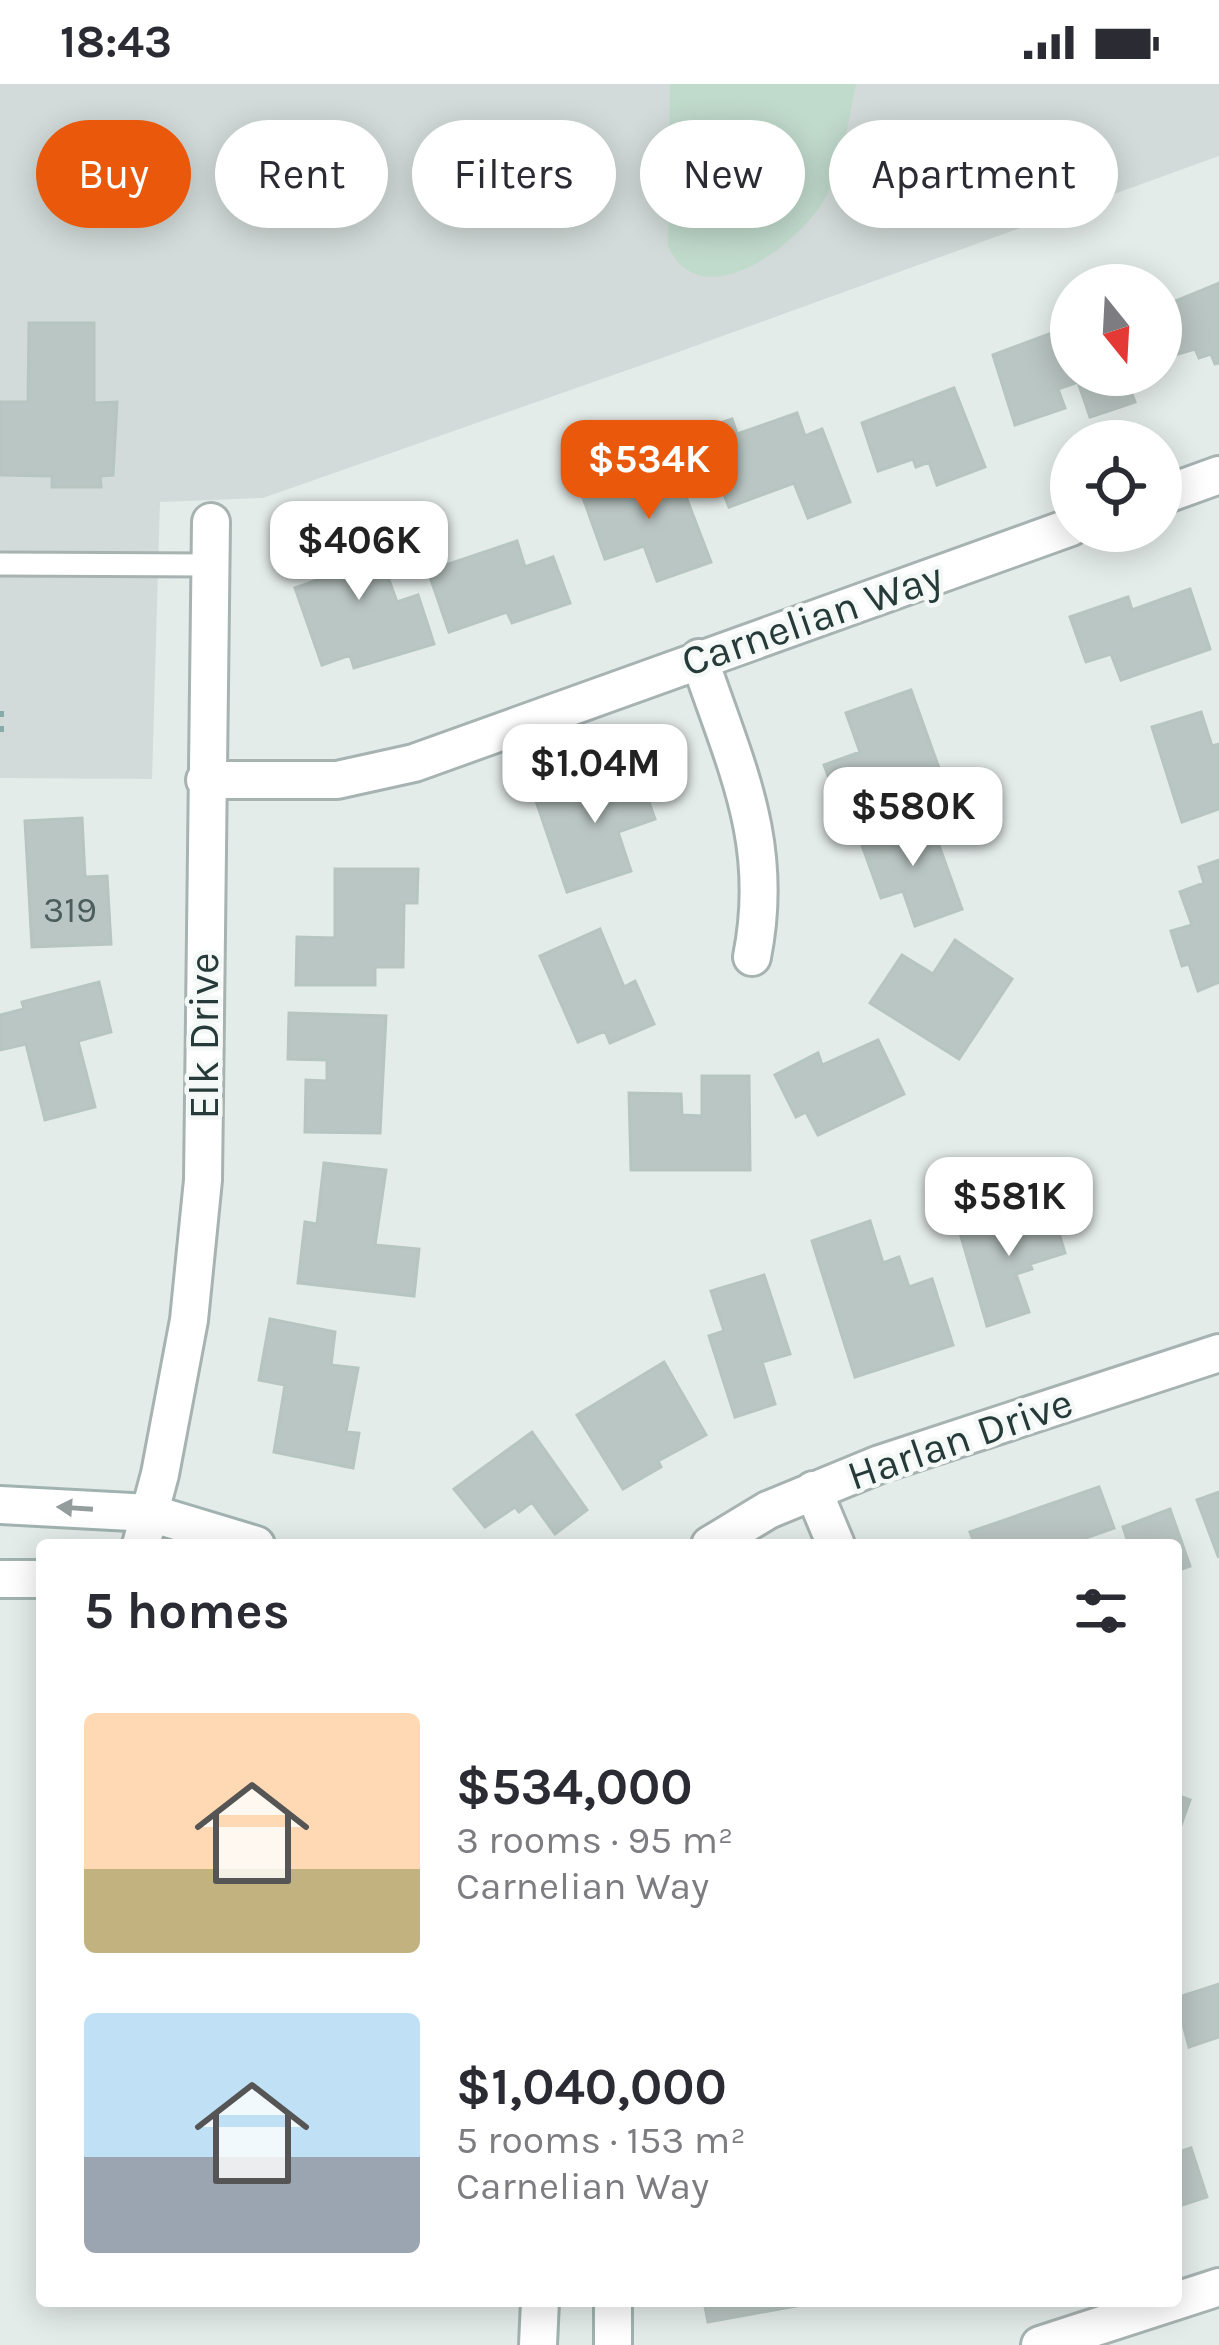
<!DOCTYPE html>
<meta charset="utf-8">
<style>
:root{--surface:#fff;--page:#f2f2f3;--text:#2b2b33;--muted:#7c7c81;--accent:#ea580c}
body{margin:0;font-family:Karla,sans-serif;background:var(--page);color:var(--text);height:100vh;display:flex;flex-direction:column;font-size:45px;white-space:nowrap}
*{box-sizing:border-box;margin:0}
p{font-size:39px;color:var(--muted)}
.icon{flex:none;width:66px;height:66px;fill:none;stroke:currentColor;stroke-width:2;stroke-linecap:round;stroke-linejoin:round}
.map{position:relative;flex:1;overflow:hidden}
.details{position:absolute;left:36px;top:1455px;width:1146px;height:768px;display:flex;flex-direction:column;background:var(--surface);border-radius:12px;box-shadow:0 6px 30px #0003}
.details>*{flex:none}
.banner{position:absolute;left:36px;top:36px;width:1149px;height:108px;display:flex;gap:24px}
.needle{width:78px;rotate:162deg}
.controls{position:absolute;left:1050px;top:180px;display:grid;gap:24px}
.controls a{display:grid;place-items:center;width:132px;height:132px;border-radius:50%;background:var(--surface);box-shadow:0 6px 30px #0003;font-size:60px}
.price{position:absolute;translate:-50% -102px;padding:0 27px;border-radius:24px;background:#fff;color:#222;font-size:39px;line-height:78px;filter:drop-shadow(0 3px 6px #0008)}
.price::after{content:'';position:absolute;left:50%;top:72px;width:36px;height:27px;margin-left:-18px;background:inherit;clip-path:polygon(0 0,100% 0,50% 100%)}
.price.current{background:var(--accent);color:#fff}
ul{padding:0;list-style:none}
li{display:flex;align-items:center;gap:36px;height:300px;padding:0 48px}
li span{display:grid;place-items:center;flex:none;width:336px;height:240px;border-radius:12px;color:#555}
li>.icon{margin-inline-start:auto}
span .icon{width:144px;height:144px;fill:#fffc;stroke-width:1}
li b{font-size:51px}
h2{display:flex;justify-content:space-between;align-items:center;height:144px;padding:0 48px;font-size:51px}
.tag{padding:0 42px;border-radius:54px;background:var(--surface);box-shadow:0 6px 30px #0003;font-size:42px;line-height:108px}
.tag.current{background:var(--accent);color:#fff}
.status{display:flex;justify-content:space-between;align-items:center;height:84px;padding:0 60px;background:var(--surface);direction:ltr}
.status svg{height:33px;fill:currentColor}
.map>svg:first-child{display:block}
</style>
<div class="status"><b>18:43</b><svg viewBox="0 0 49 12"><path d="M0 12V9h3v3zM5 12V6h3v6zM10 12V3h3v9zM15 12V0h3v12zM26 1h20v11H26zM47 4h2v5h-2z"/></svg></div>
<div class="map">
<svg width="1219" height="2261" viewBox="0 0 1219 2261">
<rect width="100%" height="100%" fill="#e4ecea"/>
<path fill="#d2dbd9" d="M0,0H1219V72L659,275L263,414L160,418L152,695L0,694Z"/>
<path fill="#c0dacc" d="M670,0H856C848,35 844,76 828,109C806,155 702,238 668,162Z"/>
<path fill="#bac6c3" stroke="#b7c5c1" stroke-width="3" d="M1219,199V279L1215,280L1211,270L1199,274L1195,265L1161,275V223Z
M29,239H94V319L117,318L113,391L100,392L101,403H52V392L0,391V318H28Z
M1071,242V291H1125L1135,318L1090,333L1078,298L1058,305L1065,324L1015,341L993,271Z
M954,304L985,383L937,401L929,378L916,383L913,375L878,387L862,339Z
M797,329L805,352L822,345L850,418L808,434L794,399L729,423L698,347L732,335L737,350Z
M673,379L711,478L657,497L644,462L605,475L582,411Z
M367,435L397,518L418,511L434,560L354,584L350,571L322,581L295,504L326,493L312,454Z
M517,457L525,483L553,473L570,519L512,539L507,528L449,548L428,487Z
M1190,505L1210,565L1121,596L1111,570L1086,578L1070,533L1128,513L1132,526Z
M911,606L944,698L844,735L824,681L860,668L846,629Z
M1201,628L1212,662L1219,660V725L1182,738L1152,643Z
M636,681L655,735L618,748L631,787L567,808L536,717Z
M928,731L962,825L915,842L903,807L881,814L860,756Z
M82,734L85,793L107,792L111,860L32,863L25,737Z
M1219,776V898L1198,907L1189,880L1182,882L1171,847L1192,841L1180,808L1204,799L1199,783Z
M335,785H418L417,819H404L403,883H375V901H296L297,853L335,854Z
M600,845L624,903L635,897L654,940L610,959L605,947L578,958L540,872Z
M955,856L1012,895L959,975L870,919L902,871L933,890Z
M99,898L111,948L78,957L95,1023L45,1036L26,960L0,966V931L24,925L22,918Z
M289,929L386,932L380,1049L305,1048L306,996L327,997V976L288,975Z
M878,956L904,1010L818,1051L806,1028L796,1033L775,991L818,969L822,981Z
M702,992H749L750,1086H631L629,1009L681,1010L682,1031L702,1032Z
M324,1079L386,1086L375,1161L419,1165L414,1212L298,1199L305,1138L317,1140Z
M1050,1119L1065,1169L1030,1180L1032,1185L1016,1190L1029,1228L987,1242L960,1149Z
M870,1137L883,1179L899,1173L909,1203L932,1195L953,1261L855,1293L812,1157Z
M764,1191L790,1270L762,1278L775,1320L735,1333L709,1252L724,1247L711,1207Z
M270,1235L335,1248L331,1281L358,1284L346,1348L359,1349L353,1384L274,1368L285,1301L259,1296Z
M664,1278L706,1351L658,1377L661,1383L623,1405L577,1331Z
M532,1348L587,1426L555,1450L532,1418L519,1428L515,1423L485,1443L454,1405Z
M1099,1403L1114,1444L1074,1458L1075,1461H975L970,1448Z
M1219,1408V1471L1218,1472L1197,1416Z
M1170,1425L1190,1482L1176,1487V1461H1129L1123,1443Z
M1176,1711L1190,1716L1176,1755Z
M1219,1900V1953L1189,1963L1176,1914Z
M1191,2064L1207,2113L1176,2123V2069Z
M704,2217H795L796,2222L708,2238Z"/>
<g fill="none" stroke-linecap="round" stroke-linejoin="round">
<g stroke="#a7b3b1" stroke-width="27">
<path id="lane" d="M0,480L209,481"/>
</g>
<g stroke="#a7b3b1" stroke-width="42">
<path id="street" d="M1161,412L1219,391
M699,574C735,681 775,758 752,873
M205,696H337L414,679L1071,443
M813,1406L836,1461
M141,1461L160,1390L189,1236L203,1096L211,438
M710,1461L768,1426L880,1380L1219,1269
M1040,2261L1219,2203"/>
</g>
<g stroke="#a1b3b0" stroke-width="42">
<path id="secondary" d="M0,1421L150,1429L256,1461
M0,1495H42
M538,2261L540,2217
M613,2261V2217"/>
</g>
<path stroke="#88aba7" stroke-width="8" stroke-dasharray="6 9" stroke-linecap="butt" d="M0,627V649"/>
<use href="#lane" stroke="#fff" stroke-width="21"/>
<use href="#street" stroke="#fff" stroke-width="36"/>
<use href="#secondary" stroke="#fff" stroke-width="36"/>
</g>
<defs><path id="oneway-solid" d="M-6-.8H1V-3.2L6.5 0L1 3.2V.8H-6Z" transform="scale(3)"/></defs>
<use fill="#929d9c" href="#oneway-solid" transform="translate(75 1424) rotate(-176)"/>
<g text-anchor="middle" dominant-baseline="central" stroke-width="9" stroke-linejoin="round" paint-order="stroke">
<g font-size="36" fill="#4b5e5c">
<text x="70" y="826">319</text>
</g>
<g font-size="42" fill="#263b39" stroke="#f4f9f7">
<text transform="translate(812 535) rotate(-19)">Carnelian Way</text>
<text transform="translate(204 952) rotate(-90)">Elk Drive</text>
<text transform="translate(960 1355) rotate(-19)">Harlan Drive</text>
</g>
</g>
</svg>
<div class="controls">
<a><svg class="needle" viewBox="-14 -14 28 28"><path d="M0-13l5 13h-10z" fill="#e53935"/><path d="M0 13l5-13h-10z" fill="#7c7c81"/></svg></a>
<a><svg class="icon" aria-label="locate" viewBox="0 0 24 24"><circle cx="12" cy="12" r="6"/><path d="M12 2v4M12 18v4M2 12h4M18 12h4"/></svg></a>
</div>
<b class="price current" style="left:649px;top:438px">$534K</b>
<b class="price" style="left:359px;top:519px">$406K</b>
<b class="price" style="left:595px;top:742px">$1.04M</b>
<b class="price" style="left:913px;top:785px">$580K</b>
<b class="price" style="left:1009px;top:1175px">$581K</b>
<div class="banner">
<a class="tag current">Buy</a>
<a class="tag">Rent</a>
<a class="tag">Filters</a>
<a class="tag">New</a>
<a class="tag">Apartment</a>
</div>
<section class="details">
<h2>5 homes<svg class="icon" aria-label="filters" viewBox="0 0 24 24"><path d="M4 7h16M4 17h16"/><circle cx="9" cy="7" r="2"/><circle cx="15" cy="17" r="2"/></svg></h2>
<ul>
<li><span style="background:linear-gradient(#ffd9b3 65%,#c2b280 0)"><svg class="icon" aria-label="home" viewBox="0 0 24 24"><path d="M3 11l9-7 9 7M6 9v11h12V9"/></svg></span><div><b>$534,000</b><p>3 rooms · 95 m²</p><p>Carnelian Way</p></div></li>
<li><span style="background:linear-gradient(#bfe0f5 60%,#9aa5b1 0)"><svg class="icon" aria-label="home" viewBox="0 0 24 24"><path d="M3 11l9-7 9 7M6 9v11h12V9"/></svg></span><div><b>$1,040,000</b><p>5 rooms · 153 m²</p><p>Carnelian Way</p></div></li>
</ul>
</section>
</div>
